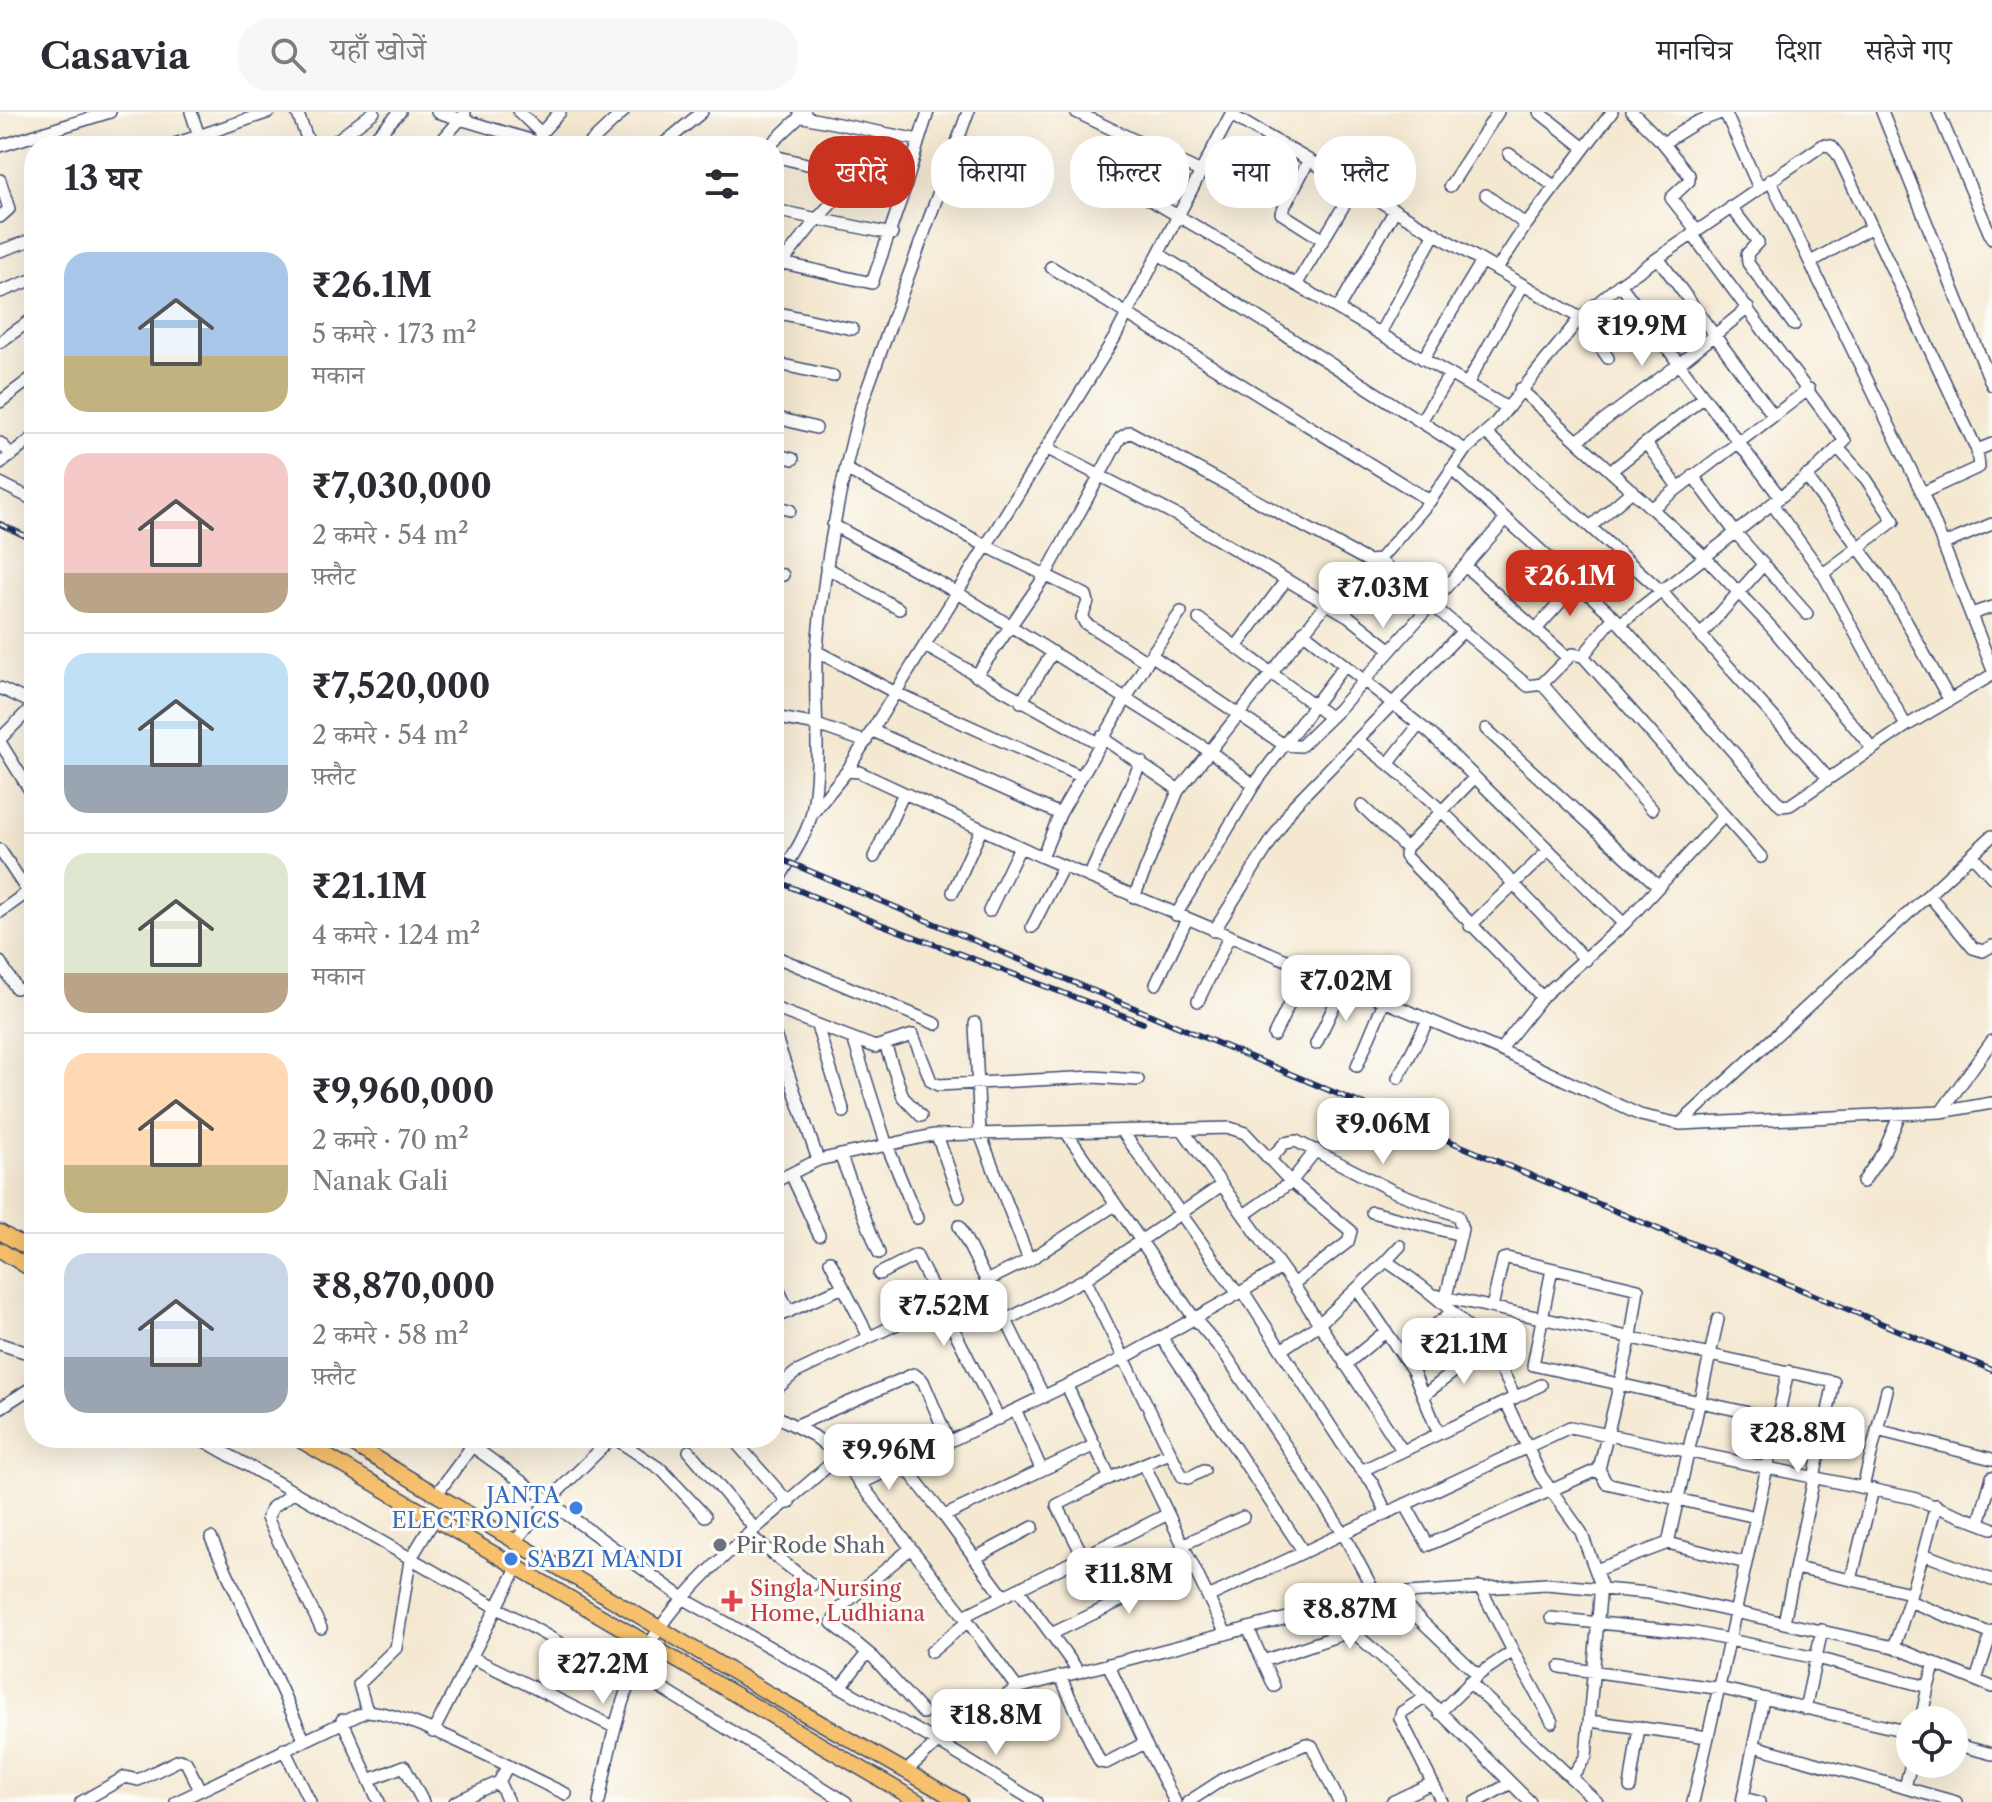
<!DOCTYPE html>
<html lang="hi">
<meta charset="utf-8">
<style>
:root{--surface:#fff;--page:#f7f7f7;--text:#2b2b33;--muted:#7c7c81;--line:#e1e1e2;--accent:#c8321e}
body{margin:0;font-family:"Libre Caslon Text","Noto Serif Devanagari",serif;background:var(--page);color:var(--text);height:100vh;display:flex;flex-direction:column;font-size:30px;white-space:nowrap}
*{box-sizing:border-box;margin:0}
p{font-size:26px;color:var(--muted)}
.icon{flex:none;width:44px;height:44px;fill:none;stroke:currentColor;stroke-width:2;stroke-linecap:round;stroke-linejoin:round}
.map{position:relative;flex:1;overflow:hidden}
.panel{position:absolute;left:24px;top:24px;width:760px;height:1312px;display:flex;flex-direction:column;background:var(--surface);border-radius:32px;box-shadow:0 8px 32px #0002}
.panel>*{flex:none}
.hud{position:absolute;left:808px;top:24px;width:760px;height:72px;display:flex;gap:16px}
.buttons{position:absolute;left:1896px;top:1594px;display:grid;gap:16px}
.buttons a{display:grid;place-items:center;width:72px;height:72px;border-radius:50%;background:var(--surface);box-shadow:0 8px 32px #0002;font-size:40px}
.price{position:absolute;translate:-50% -68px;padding:0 18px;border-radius:16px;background:#fff;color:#222;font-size:26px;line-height:52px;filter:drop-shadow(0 2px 4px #0008)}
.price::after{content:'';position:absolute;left:50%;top:48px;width:24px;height:18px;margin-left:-12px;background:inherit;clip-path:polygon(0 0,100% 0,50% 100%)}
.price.current{background:var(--accent);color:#fff}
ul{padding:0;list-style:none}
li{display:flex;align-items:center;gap:24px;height:200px;padding:0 40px}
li+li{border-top:2px solid var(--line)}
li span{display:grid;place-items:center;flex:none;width:224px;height:160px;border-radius:24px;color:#555}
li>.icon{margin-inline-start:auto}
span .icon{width:96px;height:96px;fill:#fffc;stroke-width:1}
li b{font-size:34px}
h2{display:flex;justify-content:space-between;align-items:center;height:96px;padding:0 40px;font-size:34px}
.pill{padding:0 28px;border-radius:32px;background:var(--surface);box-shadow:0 8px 32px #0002;font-size:28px;line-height:72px}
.pill.current{background:var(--accent);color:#fff}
header{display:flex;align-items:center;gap:48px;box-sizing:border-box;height:112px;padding:0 40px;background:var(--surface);border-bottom:2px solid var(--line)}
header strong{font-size:38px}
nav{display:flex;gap:44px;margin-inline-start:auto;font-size:28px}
.search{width:560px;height:72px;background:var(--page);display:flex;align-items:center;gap:20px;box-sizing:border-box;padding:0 28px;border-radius:32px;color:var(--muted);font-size:30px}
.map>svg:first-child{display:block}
</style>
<header>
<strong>Casavia</strong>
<div class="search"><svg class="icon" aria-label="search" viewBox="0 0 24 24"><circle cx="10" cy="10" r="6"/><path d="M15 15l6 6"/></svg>यहाँ खोजें</div>
<nav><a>मानचित्र</a><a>दिशा</a><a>सहेजे गए</a></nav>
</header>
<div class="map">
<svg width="1992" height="1690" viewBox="0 0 1992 1690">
<rect width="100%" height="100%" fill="#fdfcf7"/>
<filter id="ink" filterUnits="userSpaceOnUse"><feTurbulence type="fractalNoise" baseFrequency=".0125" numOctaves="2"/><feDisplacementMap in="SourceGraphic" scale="16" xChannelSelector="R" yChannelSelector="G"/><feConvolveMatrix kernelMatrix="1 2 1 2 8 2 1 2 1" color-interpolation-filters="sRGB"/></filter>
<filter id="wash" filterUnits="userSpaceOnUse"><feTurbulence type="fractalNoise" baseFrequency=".006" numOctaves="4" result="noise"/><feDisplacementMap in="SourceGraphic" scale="32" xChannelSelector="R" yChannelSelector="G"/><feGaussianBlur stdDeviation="1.8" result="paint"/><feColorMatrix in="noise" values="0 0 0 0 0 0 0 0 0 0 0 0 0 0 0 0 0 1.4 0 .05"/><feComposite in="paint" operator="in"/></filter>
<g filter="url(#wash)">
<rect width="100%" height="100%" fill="#f4e8d1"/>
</g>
<g filter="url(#ink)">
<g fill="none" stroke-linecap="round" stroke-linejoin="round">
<g stroke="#3c4b6f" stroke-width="14">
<path id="minor" d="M191,0L199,24
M297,0L310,34
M437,0L550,34
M519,0L541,21L560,0
M799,0L803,5L919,28L928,0
M1076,0L1201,60
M1539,0L1583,35
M1632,0L1663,31L1697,10L1723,0
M1725,0L1759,76
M1882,0L1992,273
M1938,0L1992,127
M1231,3L1580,206L1608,246
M1663,31L1689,63V69L1671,86L1697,119
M0,34L110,0
M169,34L269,0
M329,34L374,0
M367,34L400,0
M437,34L465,2
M587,34L623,0
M661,34L702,0
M769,34L805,0
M1509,42L1554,74
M774,44L905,76L919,28
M1309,48L1281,101L1322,127
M32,52L34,59
M0,68L9,97L0,105
M1770,68L1925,387L1992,556
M1450,74L1498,0
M1137,80L1506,295
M1486,83L1526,113
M1731,95L1758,130L1747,142L1748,151L1794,213
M774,98L892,122
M0,139L34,127
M1159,142L1465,338
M1658,146L1773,303
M774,149L872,171L905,76
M1811,150L1870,116
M1051,155L1430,389
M1497,157L1526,113L1612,0
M774,161L816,108L895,23
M1296,173L1355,75
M0,180L34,167
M1748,196L1679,252L1780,385
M1338,197L1395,98
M774,200L852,217
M1380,221L1435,121
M0,230L34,206
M1423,247L1482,149
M774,251L833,264
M1467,272L1523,173
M1520,277L1705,445L1772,516L1873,637
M0,290L34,264
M774,305L816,316
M1421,309L1450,262
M1486,321L1661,479L1828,666
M1577,329L1679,252L1620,172
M0,331L12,343
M1646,331L1678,375
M1048,337L1178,404L1348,504L1390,537
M774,342L793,347
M0,352L34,325
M846,357L986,434L1086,483L1088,490L1082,505L1085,511L1147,550
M1451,357L1614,505L1781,694L1790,693L1906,614L1992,563
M1611,359L1704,285
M1693,364L1735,420L1807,502
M1806,364L1886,473L1949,587
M0,371L34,388
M1922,381L1979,355L1977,338
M1772,392L1823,462L1906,614
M774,394L790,398
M1652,396L1809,277
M833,413L958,481L1211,640L1254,673
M1590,415L1633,378
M1944,432L1992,412
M1379,448L1430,389L1465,338L1493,314L1580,206L1620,172L1823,33L1831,34L1838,43L1977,338L1992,332
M1465,454L1568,546
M826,455L899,497
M774,462L783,463
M1823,462L1894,409L1866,367L1839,337
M1971,502L1992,495
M1614,505L1583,544L1761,745
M1199,507L1330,605
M1620,512L1816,357L1845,329L1692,122
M1537,516L1577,472
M1303,520L1431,622L1624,812
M1701,523L1763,453
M925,534L1098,631
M1236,535L1286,468
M816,539L896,581L1080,664
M1151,543L1181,500
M1583,544L1572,542L1542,572L1652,697
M1344,554L1284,633L1301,634L1339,597L1506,407
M976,564L1045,464L1120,326L1130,320L1368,449L1379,448L1528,574L1542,572
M0,576L34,592
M1021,590L1053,540
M774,605L817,613L866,630
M1486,617L1658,774
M873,619L1060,702L1151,543L1284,633L1254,673L1176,803
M1101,625L1179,678
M0,627L34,593
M1357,628C1442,689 1513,773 1586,848
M0,630L34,685
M1389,651L1418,614
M847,659L859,660L1042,745L1500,938L1640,1003L1680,1012L1941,1000L1992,991
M1475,665L1406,736L1405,744L1542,885
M1362,694L1406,736
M812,702L847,659L1115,225L1232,0
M0,738L34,789
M1972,743L1992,765
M874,745L903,683
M1042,745L1060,702
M1089,765L1141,650
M774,776C786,753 807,725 812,700C823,646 812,589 817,535C824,453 840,373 861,294L968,0
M953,780L981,718
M1929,783L1973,836L1983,839L1992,834
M1134,785L1178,679L1327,491
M989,799L1020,735
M0,800L32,777
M1470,814L1548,739
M1032,815L1063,754
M1214,819L1294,693L1464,518
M774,844L936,912
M0,850L16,876
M1156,872L1187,807
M1198,889L1229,825
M774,896L875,935L913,923L931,969L938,973L1093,965L1138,968
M975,911L980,1022L1029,1148L1115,1093
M817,914L844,1000
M774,920L818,1048
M1274,923L1306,858
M854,929L886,1031L917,1106
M885,932L903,985L921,1004
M1316,932L1343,875
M1500,938L1542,885L1624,812L1723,705
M1357,954L1383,892
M1398,966L1427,910
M1941,1000L1992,929
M1680,1012L1992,724
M1182,1017L1293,1172L1402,1338
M1122,1019L1238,1182L1281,1156
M1066,1020L1194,1206L1225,1242L1343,1421L1376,1483
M937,1023L959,1085
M840,1043L879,1141
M1270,1047L1285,1031L1296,1029L1393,1079L1458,1104L1462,1117L1446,1185
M791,1062L819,1123
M774,1070L818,1048L933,1023L1230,1016L1245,1021L1288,1067L1351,1119L1348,1130L1293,1172
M1863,1070L1884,1039L1900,1002
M1372,1100L1461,1123
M1244,1103L1291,1070L1316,1038
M959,1114L1006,1208L1085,1167
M1400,1134L1386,1149C1437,1183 1492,1227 1515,1286
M830,1149L869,1225
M1386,1149L1318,1213L1281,1238L1352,1347L1372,1370L1386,1400
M1552,1157L1533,1253L1777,1307
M879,1162L916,1143L999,1307
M774,1168L789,1200
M986,1169L1029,1148
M1357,1177L1413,1259L1438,1320
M1243,1179L1281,1238
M1435,1183L1834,1270L1784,1510
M1492,1195L1503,1147L1507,1146L1638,1177L1631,1225L1599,1357L1606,1371L1756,1405
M774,1206L843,1175
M1006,1208L1044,1285
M1162,1226L1303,1439
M0,1232L34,1243
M1401,1240L1452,1200
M1345,1253L1386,1219
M1067,1274L1110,1366L1170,1341
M774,1279L795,1261L941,1191
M1424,1283L1483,1237
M1506,1290L1541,1364L1581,1420L1601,1473L1586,1644L1571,1666
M0,1296L34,1274
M1016,1299L1041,1357
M774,1303L814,1324L839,1344L964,1504
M795,1314L914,1262L923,1269L949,1330
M1877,1318L1992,1347
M199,1326L630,1571
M461,1326L686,1488L938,1630L1036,1690
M614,1326L662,1358L705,1404
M732,1326L789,1391
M689,1339L755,1417
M903,1352L944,1404L1095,1333
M1144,1352L1208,1485
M1204,1358L1188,1366L1182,1364L1085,1167L1222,1073
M1363,1358L1541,1273
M860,1372L1124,1246L1238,1182
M1863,1375L1887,1278
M293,1381L273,1395L267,1406L321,1516
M436,1383L472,1334
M1405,1392L1428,1433L1599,1357
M944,1404L1003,1484
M1979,1411L1992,1365
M748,1422L812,1473
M211,1426L304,1627
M514,1431L547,1390L612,1326
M1668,1431L1746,1451
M1182,1433L1243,1405
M911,1436L841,1495L832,1511L874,1546L923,1601
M1923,1442L1936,1393
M1083,1444L1057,1393L1110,1366
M975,1446L1033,1415
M1796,1456L1911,1481L1909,1489L1992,1522
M1596,1458L1668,1431L1718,1207
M1851,1468L1873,1377
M1018,1477L1079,1560
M1911,1481L1923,1442L1992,1468
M1393,1482L1478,1563
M1341,1492L1352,1519
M1551,1506L1696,1521L1816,1546L1928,1575L1921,1608
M1248,1516L1274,1574
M1051,1522L1193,1454
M1226,1522L1208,1485L1570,1315L1913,1386L1992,1416
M1894,1535L1909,1489
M1513,1539L1552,1610
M931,1540L968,1509
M471,1545L614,1615
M1263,1549L1352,1519L1403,1563L1530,1690
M1108,1552L1145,1631
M1560,1555L1723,1577L1910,1620
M635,1560L846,1690
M1060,1564L1100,1650L1106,1651L1145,1631L1175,1690
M1976,1568L1992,1519
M1469,1570L1597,1690
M1928,1575L1935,1551
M840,1576L867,1541
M1017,1576L964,1504L1168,1402
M1426,1585L1402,1600L1400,1606L1442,1690
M1805,1597L1822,1518
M367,1599L359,1572L396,1536L410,1448L434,1408
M1439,1601L1478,1563L1513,1539L1480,1475
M342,1608L379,1690
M1590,1609L1708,1625L1788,1259
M433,1620L517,1456
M1954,1632L1992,1642
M1754,1634L1956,1690
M284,1637L310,1690
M906,1659L938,1630L1017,1576L1376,1483L1546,1472L1648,1481L1894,1535L1992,1575
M369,1668L404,1654L423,1690
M499,1670L508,1690
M1630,1675L1639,1615
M1905,1675L1911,1652
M1743,1686L1759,1690
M81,1690L125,1665L138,1668L179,1648L186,1650L200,1678
M176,1690L367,1599C416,1602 517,1660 566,1682
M455,1690L499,1670L507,1655
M599,1690C607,1650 614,1610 629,1572C669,1474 765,1413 839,1344
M1188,1690L1225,1666L1306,1632L1312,1634L1339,1690
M1392,1690L1432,1671
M1476,1690L1511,1671
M1693,1690L1708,1625
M1742,1690L1763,1588"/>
</g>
<g stroke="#3c4b6f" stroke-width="17">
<path id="major" d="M0,1120L34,1140
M0,1138L34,1159
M296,1326L919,1690
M342,1326L768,1581L960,1690"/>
</g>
<use href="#minor" stroke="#fff" stroke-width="11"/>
<use href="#major" stroke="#f7c06c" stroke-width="14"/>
<g stroke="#1b2f5e" stroke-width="6">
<path id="rail" d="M0,412L34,428
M774,744L1992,1258
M774,768L875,810L1143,911"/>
</g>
<use href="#rail" stroke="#fdfcf7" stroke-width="3" stroke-dasharray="9" stroke-linecap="butt"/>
</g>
</g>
<g fill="#3f7fe0" stroke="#fdfcf7" stroke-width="3">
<circle cx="576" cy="1396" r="8"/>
<circle cx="511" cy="1447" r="8"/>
</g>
<circle fill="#6b7280" stroke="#fdfcf7" stroke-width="3" cx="720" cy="1433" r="8"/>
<path fill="#e0444e" stroke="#fdfcf7" stroke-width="3" d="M728 1477h8v8h8v8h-8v8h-8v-8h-8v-8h8z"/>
<g text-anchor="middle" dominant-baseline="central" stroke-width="6" stroke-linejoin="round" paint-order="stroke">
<g font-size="22" fill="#366cbe" stroke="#fdfcf7" text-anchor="end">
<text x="560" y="1383">JANTA<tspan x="560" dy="25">ELECTRONICS</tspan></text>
<text x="527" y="1447" text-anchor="start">SABZI MANDI</text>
</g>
<g font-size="22" fill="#5b616d" stroke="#fdfcf7" text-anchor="start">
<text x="736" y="1433">Pir Rode Shah</text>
</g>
<g font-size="22" fill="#be3a42" stroke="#fdfcf7" text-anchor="start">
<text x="750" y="1476">Singla Nursing<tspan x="750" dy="25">Home, Ludhiana</tspan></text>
</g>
</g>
</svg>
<div class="buttons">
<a><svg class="icon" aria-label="locate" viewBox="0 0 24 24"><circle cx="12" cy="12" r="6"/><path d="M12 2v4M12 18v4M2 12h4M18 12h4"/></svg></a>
</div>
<b class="price" style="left:1642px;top:256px">₹19.9M</b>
<b class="price current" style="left:1570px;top:506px">₹26.1M</b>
<b class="price" style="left:1383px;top:518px">₹7.03M</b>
<b class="price" style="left:1346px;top:911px">₹7.02M</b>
<b class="price" style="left:1383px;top:1054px">₹9.06M</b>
<b class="price" style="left:944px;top:1236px">₹7.52M</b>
<b class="price" style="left:1464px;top:1274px">₹21.1M</b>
<b class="price" style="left:1798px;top:1363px">₹28.8M</b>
<b class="price" style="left:889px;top:1380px">₹9.96M</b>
<b class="price" style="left:1129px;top:1504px">₹11.8M</b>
<b class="price" style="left:1350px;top:1539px">₹8.87M</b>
<b class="price" style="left:603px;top:1594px">₹27.2M</b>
<b class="price" style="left:996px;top:1645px">₹18.8M</b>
<div class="hud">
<a class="pill current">खरीदें</a>
<a class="pill">किराया</a>
<a class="pill">फ़िल्टर</a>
<a class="pill">नया</a>
<a class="pill">फ़्लैट</a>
</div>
<section class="panel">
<h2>13 घर<svg class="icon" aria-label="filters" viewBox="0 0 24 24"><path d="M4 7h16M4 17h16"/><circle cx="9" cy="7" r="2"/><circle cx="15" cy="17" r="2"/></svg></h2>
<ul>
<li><span style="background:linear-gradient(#a9c7e8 65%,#c2b280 0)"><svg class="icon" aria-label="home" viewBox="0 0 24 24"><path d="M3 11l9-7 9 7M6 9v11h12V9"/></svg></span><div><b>₹26.1M</b><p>5 कमरे · 173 m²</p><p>मकान</p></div></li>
<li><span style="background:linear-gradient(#f6c9c9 75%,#b9a48a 0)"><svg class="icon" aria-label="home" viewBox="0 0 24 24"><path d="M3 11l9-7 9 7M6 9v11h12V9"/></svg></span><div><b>₹7,030,000</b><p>2 कमरे · 54 m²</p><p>फ़्लैट</p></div></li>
<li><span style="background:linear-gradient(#bfe0f5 70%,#9aa5b1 0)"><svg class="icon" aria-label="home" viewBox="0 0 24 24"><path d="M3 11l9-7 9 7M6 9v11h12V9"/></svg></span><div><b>₹7,520,000</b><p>2 कमरे · 54 m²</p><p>फ़्लैट</p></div></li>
<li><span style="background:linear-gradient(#dfe7d0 75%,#b9a48a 0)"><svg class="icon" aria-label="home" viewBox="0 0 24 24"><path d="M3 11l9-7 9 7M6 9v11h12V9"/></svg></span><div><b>₹21.1M</b><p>4 कमरे · 124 m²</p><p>मकान</p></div></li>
<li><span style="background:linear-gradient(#ffd9b3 70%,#c2b280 0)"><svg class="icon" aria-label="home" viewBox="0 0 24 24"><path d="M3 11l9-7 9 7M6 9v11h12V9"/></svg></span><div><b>₹9,960,000</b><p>2 कमरे · 70 m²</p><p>Nanak Gali</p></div></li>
<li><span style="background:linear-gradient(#c9d6e8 65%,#9aa5b1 0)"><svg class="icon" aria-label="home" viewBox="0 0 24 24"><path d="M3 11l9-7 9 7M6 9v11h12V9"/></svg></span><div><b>₹8,870,000</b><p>2 कमरे · 58 m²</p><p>फ़्लैट</p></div></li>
</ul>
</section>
</div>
